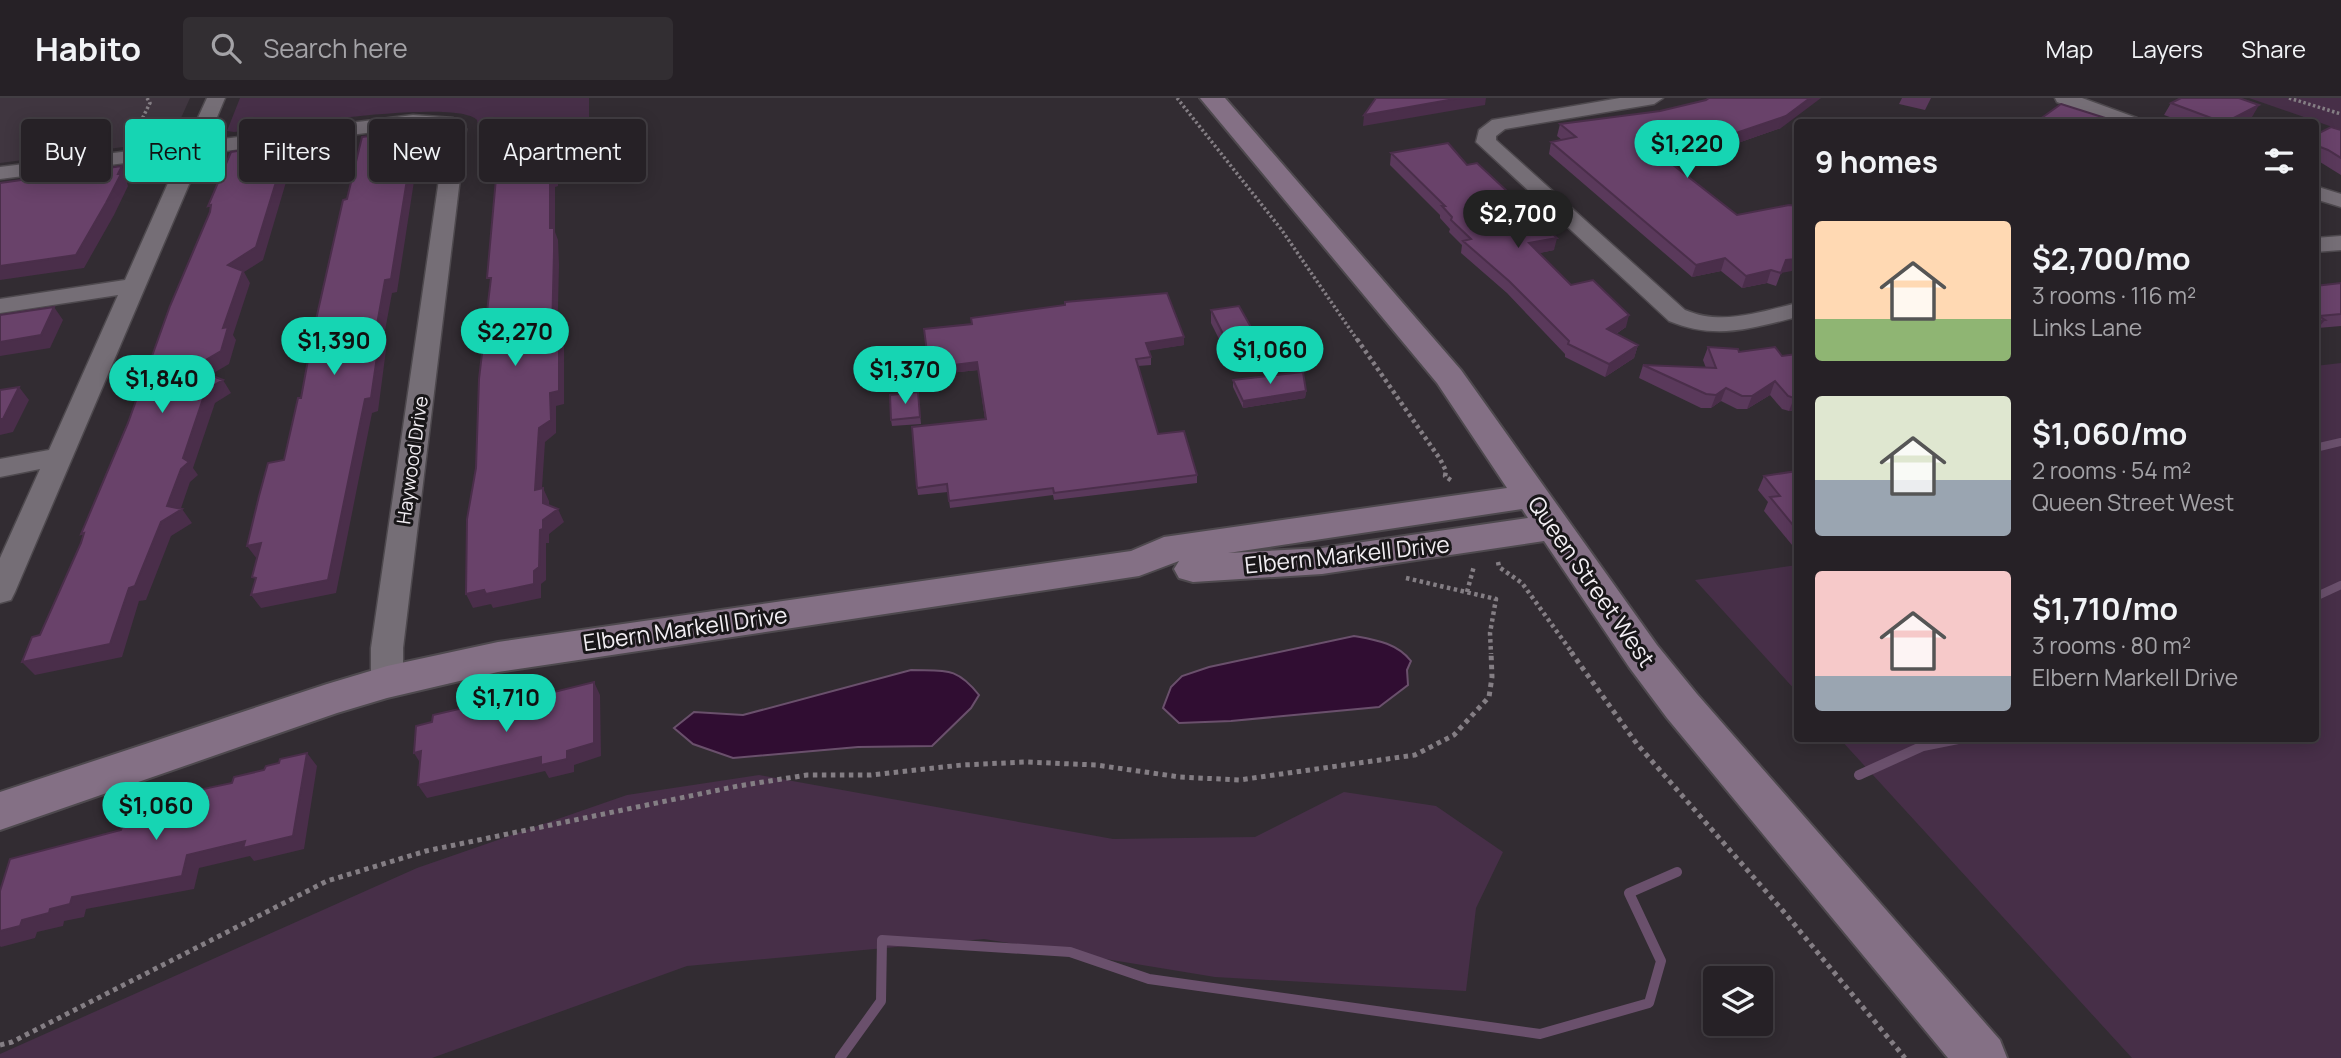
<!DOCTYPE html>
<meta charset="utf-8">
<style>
:root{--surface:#262126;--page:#322e32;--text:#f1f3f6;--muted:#a4a3a7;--line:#423e43;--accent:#16d5b3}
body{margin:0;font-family:Manrope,sans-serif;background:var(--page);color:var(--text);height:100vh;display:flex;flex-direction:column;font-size:26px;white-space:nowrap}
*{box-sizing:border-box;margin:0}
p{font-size:23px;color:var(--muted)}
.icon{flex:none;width:38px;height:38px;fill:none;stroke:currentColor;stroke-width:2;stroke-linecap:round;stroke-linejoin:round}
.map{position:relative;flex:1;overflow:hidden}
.panel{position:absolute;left:1794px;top:21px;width:525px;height:623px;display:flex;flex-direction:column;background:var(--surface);border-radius:7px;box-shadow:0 4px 18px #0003,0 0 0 2px var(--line)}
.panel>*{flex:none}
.hud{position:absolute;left:21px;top:21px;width:665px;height:63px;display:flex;gap:14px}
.buttons{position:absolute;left:1703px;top:868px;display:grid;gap:14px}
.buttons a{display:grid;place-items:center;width:70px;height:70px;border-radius:7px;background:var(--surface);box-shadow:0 4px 18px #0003,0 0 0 2px var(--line);font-size:35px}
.price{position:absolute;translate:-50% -60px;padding:0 16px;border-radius:24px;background:var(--accent);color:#111;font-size:23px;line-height:46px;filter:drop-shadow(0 2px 4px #0008)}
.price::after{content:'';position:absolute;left:50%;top:42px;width:21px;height:16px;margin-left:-10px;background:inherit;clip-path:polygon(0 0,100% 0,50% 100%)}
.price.active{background:#222;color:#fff}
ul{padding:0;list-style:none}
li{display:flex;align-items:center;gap:21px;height:175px;padding:0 21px}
li span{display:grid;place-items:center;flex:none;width:196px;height:140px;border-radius:7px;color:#555}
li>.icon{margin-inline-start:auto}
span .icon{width:84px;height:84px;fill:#fffc;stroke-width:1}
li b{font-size:30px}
h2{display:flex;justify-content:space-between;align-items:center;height:84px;padding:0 21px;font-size:30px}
.chip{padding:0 24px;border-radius:7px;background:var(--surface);box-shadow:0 4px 18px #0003,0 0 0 2px var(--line);font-size:24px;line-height:63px}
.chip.active{background:var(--accent);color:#111}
header{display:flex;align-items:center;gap:42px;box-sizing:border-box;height:98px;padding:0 35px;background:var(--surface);border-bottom:2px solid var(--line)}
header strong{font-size:33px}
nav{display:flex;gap:38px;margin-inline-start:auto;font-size:24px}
.search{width:490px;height:63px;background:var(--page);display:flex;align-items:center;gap:18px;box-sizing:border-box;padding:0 24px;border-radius:7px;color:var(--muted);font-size:26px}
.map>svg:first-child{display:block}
</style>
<header>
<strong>Habito</strong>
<div class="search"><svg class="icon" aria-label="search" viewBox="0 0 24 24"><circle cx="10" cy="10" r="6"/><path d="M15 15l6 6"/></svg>Search here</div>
<nav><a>Map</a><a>Layers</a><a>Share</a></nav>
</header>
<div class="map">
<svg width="2341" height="960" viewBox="0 0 2341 960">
<rect width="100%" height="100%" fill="#322c32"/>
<path fill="#403640" d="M0,0H190L172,40L162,44L0,65Z"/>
<path fill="#472f48" d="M240,0H589V28L479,33L477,22C455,0 274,29 234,34L227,33Z
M2249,0H2341V32Z
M2341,265V960H2132L1840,641L2315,640V268Z
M1797,467V594L1695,482Z
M759,677L1113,741L1255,739L1344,694L1436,708L1503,754L1476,810L1466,893L1215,879L984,841L687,868L432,960H0V956L417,770L627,697Z"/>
<path fill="#300d32" stroke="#6a506c" stroke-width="2" d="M1354,538C1376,542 1397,545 1411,563L1407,572L1408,587L1379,609L1231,623L1179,625L1163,610L1171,589L1182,578L1209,569Z
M911,572C945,573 956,568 979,597L971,610L932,648L858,649L733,660L693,646L674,630L694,614L743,617Z"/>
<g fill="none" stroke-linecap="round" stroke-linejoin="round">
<path stroke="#6a506c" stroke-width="8" d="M2315,350L2341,344
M2315,499L2341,487"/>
<path stroke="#6a506c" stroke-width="10" d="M1859,677L1923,648L1963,640
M840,960L881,903L882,842L1070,854L1149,881L1540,936L1649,905L1661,863L1629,795L1677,774"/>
<g stroke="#4e494e" stroke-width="3">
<path id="street" d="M207,0H225L207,43L413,17L453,20L466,31L403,550V584L398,593L387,596L376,593L371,584V550L446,33L441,30L413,29L202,56L15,494L11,502L0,505V460L40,371L0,379V361L49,352L118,197L0,215V201L125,182L180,58L0,81V69L186,46Z
M1620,0H1663L1654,6L1505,31L1496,38V42L1685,212C1722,228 1760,214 1797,205V219C1750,231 1715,242 1669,223L1476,44L1479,32L1492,22Z
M2055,0H2082L2137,20L2140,24H2113L2057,4Z
M2315,88L2341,96V109L2315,101Z
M2341,138V152L2315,154V140Z"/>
</g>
<g stroke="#4e494e" stroke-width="4">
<path id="secondary" d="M1200,0H1225L1461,272L1657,547L1697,596L2000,942L2007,960H1948L1667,620L1629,569L1544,443L1322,476L1193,484L1179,480L1174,471L1179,463L1139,478L498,574L387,600L337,615L0,732V694L327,586L387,568L498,544L1131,453L1164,439L1507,390L1437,285ZM1522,411L1528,420L1322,450L1228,455Z"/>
</g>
<path stroke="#847e84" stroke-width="3.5" stroke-dasharray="2.5 2.5" stroke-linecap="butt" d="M147,0L150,5L141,23L150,36
M1177,0L1281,131L1358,243
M2289,0L2341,16"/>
<path stroke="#847e84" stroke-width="4.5" stroke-dasharray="3.5 3.5" stroke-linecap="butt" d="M1357,241L1440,361L1446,373L1445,378L1452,383
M1498,464L1499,469L1522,485L1573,556
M1406,480L1496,501L1490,535L1491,556
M1467,494L1474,468"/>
<path stroke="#847e84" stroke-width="5" stroke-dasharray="4.5 4.5" stroke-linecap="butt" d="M1571,554L1637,646L1784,814L1905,960
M0,947L12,944L327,783L426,753L738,688L807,677H871L962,667L1026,664L1096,667L1180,679L1239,682L1415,657L1454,637L1489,599L1492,579L1491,554"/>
<use href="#street" fill="#756e76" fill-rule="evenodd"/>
<use href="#secondary" fill="#847085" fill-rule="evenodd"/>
</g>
<path fill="#5a395b" d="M1902,0H1931L1925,12L1899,6Z
M1706,2L1781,30L1732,47L1665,61L1781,175L1776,188L1767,185L1742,190L1721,173L1692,179L1549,56L1551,44L1562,42L1557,38L1560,26L1660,13Z
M2171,5L2252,19L2242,24H2184L2164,17Z
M2341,32V77L2320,64L2315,62V37Z
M1391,55L1467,67L1554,152L1539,155L1571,187L1626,229L1616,236L1638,247L1634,260L1605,279L1565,259V256L1507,195L1461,155L1462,147L1449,134L1450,131L1440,120V117L1390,67Z
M2341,185V228L2318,230L2315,234V188Z
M1211,212L1261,247L1260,260L1231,265L1211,225Z
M924,231L1184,247L1149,252L1151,259V267L1138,268L1158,336L1197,377V385L1054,402L1053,397L950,410L948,394L918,397L917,390L985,321L978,272L930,277Z
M1708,249L1739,254L1782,258L1797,256V312L1789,313L1782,311L1770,297L1747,311H1737L1721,303L1711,310H1701L1639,280L1643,267L1706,270L1703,262Z
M1233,282L1306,293L1305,300L1243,310L1233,289Z
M918,294L921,326L892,328L891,322Z
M1797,373V453L1764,413L1768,404L1758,392L1764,378Z"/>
<path fill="#4a2e4a" d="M1460,0H1486L1485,7L1363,28L1364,17Z
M1810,0H1821L1781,30L1732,47L1651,64L1654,52Z
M2259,7L2252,19L2242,24H2226Z
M557,23L561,35L558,88L555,89V134L558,142L559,167L557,249L552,236L550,77Z
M415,32L420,44L397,194L392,195L384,238L387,244L378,313L372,315L336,495L261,510L251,497L385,182Z
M288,45L294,57L263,162L244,174L250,185L233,237L236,242L229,266L200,283L192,270L223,230L228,167Z
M122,68L129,81L127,85L128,88L114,117L84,170L0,182V168L118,76Z
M1557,140L1554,152L1526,158L1529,145Z
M1725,160L1721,173L1692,179L1696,167Z
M1797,161V172L1781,175L1776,188L1786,162Z
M1771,172L1767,185L1742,190L1746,178Z
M54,209L63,222L50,250L0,258V244Z
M1629,217L1626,229L1603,244L1607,231Z
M2325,222L2315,234V223Z
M559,235L564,248V306L556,308V335L545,344L541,405L535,392L539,330L550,295Z
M1184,239V247L1147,253L1146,245Z
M1261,247L1260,260L1231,265V252Z
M1638,247L1634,260L1605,279L1609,266Z
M977,264L978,272L930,277L929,270Z
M223,282L231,295L215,305L193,370L198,377L190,384L180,413L182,411L192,425L171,438L146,502L139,503L122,559L35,577L22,564L129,490L167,408L206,292Z
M1775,283L1770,297L1747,311L1752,298Z
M19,289L29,302L13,334L0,337V321Z
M1726,290L1721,303L1711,310L1716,297Z
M1306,293L1305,300L1243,310V303Z
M1797,299V312L1789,313L1794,300Z
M543,390L549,403V417L558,411L564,424L549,436V445H546V482L541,486V500L493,510L486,496L534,473L543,405Z
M261,445L257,461L247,448Z
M484,492L491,506L473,510L466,496Z
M594,584L600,597L601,658L574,667V674L549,680L545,673L427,700L418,687L567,653Z
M421,653L422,668L414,655Z
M307,655L317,668L304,751L254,763L250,758L199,770L194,791L86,811L84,819L64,823L63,828L37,834L35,840L1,849L0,848V833L22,822L50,811L72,799L187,757Z"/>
<path fill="#69426a" stroke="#4a2e4a" stroke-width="2" d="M1376,0H1460L1364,17Z
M1709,0H1810L1786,18L1736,35L1654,52L1737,117L1789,107L1797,108V161L1786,162L1781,175L1771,172L1746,178L1725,160L1696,167L1551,44L1576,39L1560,26L1660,13L1706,2Z
M2181,0H2239L2259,7L2226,24H2222L2171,5Z
M2061,6L2118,24H2036Z
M557,23L554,76L550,77V130H554V154L552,236L559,235V293L550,295L551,322L539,330L535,392L543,390V405L558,411L543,422V431L540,432L539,469L534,473V486L486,496L484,492L466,496L467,421L476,370L479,281L491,180H487L498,58H502L504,32Z
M2331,29L2341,32V60L2328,52L2315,47V37Z
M415,32L391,181L385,182L376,232L381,231L371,300L365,301L328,482L251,497L256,480L252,479L261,445L247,448L259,398L268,365L284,362L298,300H301L313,235L343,102L347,101L362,39Z
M288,45L256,149L228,167L243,173L223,230L228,229L221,253L192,270L223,282L206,292L183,360L189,364L181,371L167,408L182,411L161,424L135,488L129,490L110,546L22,564L32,539L40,537L81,445L84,435L81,436L128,325L170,208L210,114L211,107L208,108L231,54Z
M1448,45L1467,67L1477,65L1557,140L1529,145L1571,187L1593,182L1629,217L1607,231L1638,247L1609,266L1568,246L1569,243L1509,183L1463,143L1471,141L1451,122L1452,119L1442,108H1445L1391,55Z
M122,68L118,76H121L106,105L76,157L0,168V85Z
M2341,185V216L2319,218L2325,222L2315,223V188Z
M1167,195L1184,239L1146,245L1151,259L1136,261L1158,336L1184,333L1197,377L1054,395L1053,390L949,403L947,386L917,390L912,329L986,321L977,264L929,270L924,231L972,226L971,220L1065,207V204Z
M1239,208L1261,247L1231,252L1211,212Z
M54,209L41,237L0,244V217Z
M1708,249L1738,251L1739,254L1775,249L1782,258L1797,256V299L1794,300L1788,298L1775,283L1752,298H1742L1726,290L1716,297L1706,296L1643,267L1716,270Z
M1303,274L1306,293L1243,303L1233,282Z
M19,289L3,321H0V292Z
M918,294L920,319L891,322L890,297Z
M1797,373V432L1770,399L1780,398L1764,378Z
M594,584V645L567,653V661L541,667V659L418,687L421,653L414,655L416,628L432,624L433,617L502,601V607Z
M307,655L293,738L243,750L245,743L187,757L182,778L72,799L70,806L50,811L49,815L22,822L20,828L0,833V793L10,761L121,732L124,723L156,716L159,705L174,701L175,697L232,685L234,679L264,672L266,668L279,665L280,661Z"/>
<g text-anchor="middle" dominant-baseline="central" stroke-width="6" stroke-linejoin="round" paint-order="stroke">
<g font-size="19" fill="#f2eef3" stroke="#181618">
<text transform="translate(412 362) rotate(-82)">Haywood Drive</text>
</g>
<g font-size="23" fill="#f2eef3" stroke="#181618">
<text transform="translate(1347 456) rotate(-6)">Elbern Markell Drive</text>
<text transform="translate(1592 483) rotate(55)">Queen Street West</text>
<text transform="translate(685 530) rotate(-8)">Elbern Markell Drive</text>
</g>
</g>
</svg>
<div class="buttons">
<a><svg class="icon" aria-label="layers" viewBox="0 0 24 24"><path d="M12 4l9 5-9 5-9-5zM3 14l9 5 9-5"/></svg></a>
</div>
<b class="price" style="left:1687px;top:82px">$1,220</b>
<b class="price active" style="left:1518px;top:152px">$2,700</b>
<b class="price" style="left:515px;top:270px">$2,270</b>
<b class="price" style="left:334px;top:279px">$1,390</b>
<b class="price" style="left:1270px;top:288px">$1,060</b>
<b class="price" style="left:905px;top:308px">$1,370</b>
<b class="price" style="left:162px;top:317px">$1,840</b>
<b class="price" style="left:506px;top:636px">$1,710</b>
<b class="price" style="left:156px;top:744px">$1,060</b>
<div class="hud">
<a class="chip">Buy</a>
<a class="chip active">Rent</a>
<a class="chip">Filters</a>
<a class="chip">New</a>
<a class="chip">Apartment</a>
</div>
<section class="panel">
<h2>9 homes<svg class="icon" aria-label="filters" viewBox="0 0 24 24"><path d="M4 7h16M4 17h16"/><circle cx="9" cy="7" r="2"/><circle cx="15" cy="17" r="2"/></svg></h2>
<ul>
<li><span style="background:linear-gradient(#ffd9b3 70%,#8fb573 0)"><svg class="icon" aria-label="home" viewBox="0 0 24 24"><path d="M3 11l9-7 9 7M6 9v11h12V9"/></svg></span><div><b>$2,700/mo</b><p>3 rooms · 116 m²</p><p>Links Lane</p></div></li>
<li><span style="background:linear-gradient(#dfe7d0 60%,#9aa5b1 0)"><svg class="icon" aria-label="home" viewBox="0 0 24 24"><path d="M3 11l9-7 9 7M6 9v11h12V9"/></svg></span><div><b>$1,060/mo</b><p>2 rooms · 54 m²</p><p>Queen Street West</p></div></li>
<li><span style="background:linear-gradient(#f6c9c9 75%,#9aa5b1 0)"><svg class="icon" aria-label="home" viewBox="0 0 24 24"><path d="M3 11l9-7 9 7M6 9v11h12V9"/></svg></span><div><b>$1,710/mo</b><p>3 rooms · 80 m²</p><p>Elbern Markell Drive</p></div></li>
</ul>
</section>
</div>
